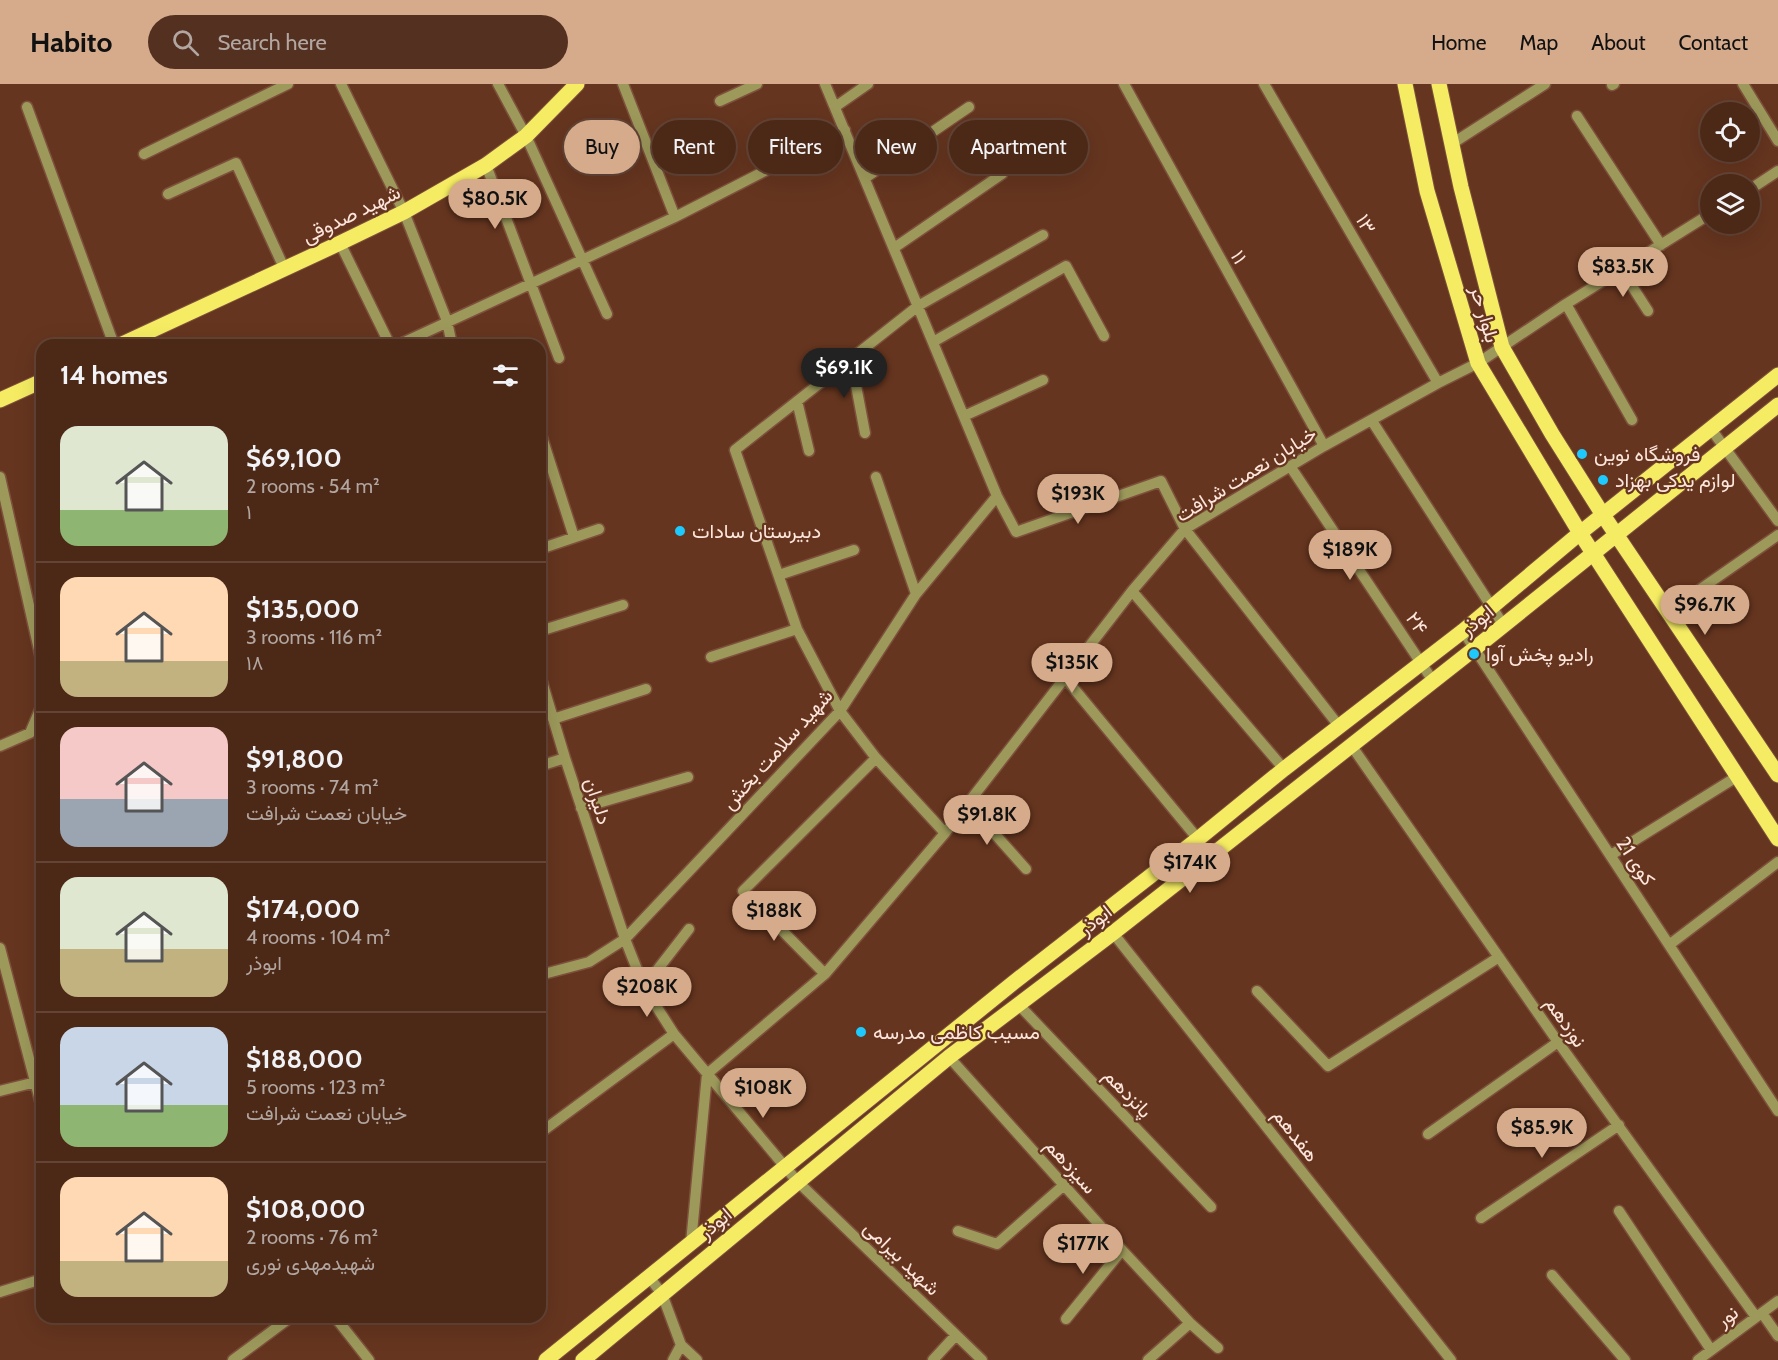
<!DOCTYPE html>
<meta charset="utf-8">
<style>
:root{--surface:#4c2817;--page:#533020;--text:#f1f3f6;--muted:#b2a6a1;--line:#634436;--accent:#d6ab8b}
body{margin:0;font-family:Cabin,Vazirmatn,sans-serif;background:var(--page);color:var(--text);height:100vh;display:flex;flex-direction:column;font-size:22px;white-space:nowrap}
*{box-sizing:border-box;margin:0}
p{font-size:20px;color:var(--muted)}
.icon{flex:none;width:33px;height:33px;fill:none;stroke:currentColor;stroke-width:2;stroke-linecap:round;stroke-linejoin:round}
.map{position:relative;flex:1;overflow:hidden}
.panel{position:absolute;left:36px;top:255px;width:510px;height:984px;display:flex;flex-direction:column;background:var(--surface);border-radius:18px;box-shadow:0 6px 24px #0002,0 0 0 2px var(--line)}
.panel>*{flex:none}
.banner{position:absolute;left:564px;top:36px;width:570px;height:54px;display:flex;gap:12px}
.controls{position:absolute;left:1700px;top:18px;display:grid;gap:12px}
.controls a{display:grid;place-items:center;width:60px;height:60px;border-radius:50%;background:var(--surface);box-shadow:0 6px 24px #0002,0 0 0 2px var(--line);font-size:30px}
.price{position:absolute;translate:-50% -51px;padding:0 14px;border-radius:21px;background:var(--accent);color:#111;font-size:20px;line-height:39px;filter:drop-shadow(0 2px 3px #0008)}
.price::after{content:'';position:absolute;left:50%;top:36px;width:18px;height:14px;margin-left:-9px;background:inherit;clip-path:polygon(0 0,100% 0,50% 100%)}
.price.current{background:#222;color:#fff}
ul{padding:0;list-style:none}
li{display:flex;align-items:center;gap:18px;height:150px;padding:0 24px}
li+li{border-top:2px solid var(--line)}
li span{display:grid;place-items:center;flex:none;width:168px;height:120px;border-radius:18px;color:#555}
li>.icon{margin-inline-start:auto}
span .icon{width:72px;height:72px;fill:#fffc;stroke-width:1}
li b{font-size:26px}
h2{display:flex;justify-content:space-between;align-items:center;height:72px;padding:0 24px;font-size:26px}
.pill{padding:0 21px;border-radius:27px;background:var(--surface);box-shadow:0 6px 24px #0002,0 0 0 2px var(--line);font-size:21px;line-height:54px}
.pill.current{background:var(--accent);color:#111}
header{display:flex;align-items:center;gap:36px;box-sizing:border-box;height:84px;padding:0 30px;background:var(--accent);color:#111}
header strong{font-size:28px}
nav{display:flex;gap:33px;margin-inline-start:auto;font-size:21px}
.search{width:420px;height:54px;background:var(--page);display:flex;align-items:center;gap:15px;box-sizing:border-box;padding:0 21px;border-radius:33px;color:var(--muted);font-size:22px}
.map>svg:first-child{display:block}
</style>
<header>
<strong>Habito</strong>
<div class="search"><svg class="icon" aria-label="search" viewBox="0 0 24 24"><circle cx="10" cy="10" r="6"/><path d="M15 15l6 6"/></svg>Search here</div>
<nav><a>Home</a><a>Map</a><a>About</a><a>Contact</a></nav>
</header>
<div class="map">
<svg width="1778" height="1276" viewBox="0 0 1778 1276">
<rect width="100%" height="100%" fill="#65351f"/>
<g fill="none" stroke-linecap="round" stroke-linejoin="round">
<g stroke="#7e513d" stroke-width="13">
<path id="minor" d="M341,0L404,128L447,237L452,261
M498,0L526,52L607,230
M623,0L675,133
M825,0L997,412L1016,448L1161,397L1185,445L1339,642
M1124,0L1324,362
M1264,0L1438,299
M1743,0L1778,57
M1612,1L1614,0
M720,17L757,0
M27,23L114,261
M835,23L868,0
M1577,32L1661,161
M1453,59L1545,0
M144,70L288,0
M486,81L559,274
M865,94L969,23
M1749,106L1778,87
M168,110L236,79L285,186
M340,159L390,261
M894,164L1002,90
M1621,185L1648,227
M1566,220L1632,336
M933,258L1066,182L1104,252
M398,261L675,133L845,46
M851,275L865,349
M797,317L809,367
M964,332L1043,296
M1372,337L1504,542
M1711,345L1778,437
M540,347L574,453
M1290,382L1433,597
M0,393L42,579
M876,393L916,510
M540,465L599,445
M779,491L854,466
M1132,507L1284,685
M1669,527L1778,451
M540,547L623,521
M1463,547L1778,1027
M711,573L797,545
M540,591L565,674L625,855L644,903L674,950L797,1097L982,1276
M1066,595L1198,755
M553,635L646,605
M1351,661L1558,958L1756,1233
M0,662L30,649L42,621
M540,682L565,674
M969,721L1026,785
M581,724L688,693
M945,749L876,674L840,627L797,545L735,366L918,222L1043,151
M1611,771L1738,692
M1113,849L1451,1276
M1669,861L1778,778
M0,864L42,1024
M825,890L743,807L876,674
M540,891L589,878L625,855L840,627L916,510L997,412
M644,903L689,845
M1257,907L1328,982L1499,873
M1018,920L1211,1123
M949,973L1122,1166L1190,1239L1218,1264
M0,1007L40,997
M540,1049L674,950
M1428,1050L1558,958
M1619,1127L1711,1266
M1481,1134L1619,1041
M958,1147L997,1160L1064,1101
M691,1159L707,990L825,890L945,749L1132,507L1185,445L1324,362L1438,299L1478,279L1566,220L1710,130
M1552,1191L1625,1276
M650,1194L662,1210L681,1261L673,1276
M0,1208L42,1195
M1762,1229L1778,1252
M335,1233L369,1276
M1066,1235L1122,1166
M681,1261L697,1276
M233,1276L291,1233
M933,1276L956,1251
M1148,1276L1190,1239
M1698,1276L1778,1217"/>
</g>
<g stroke="#7e513d" stroke-width="17">
<path id="major" d="M1405,0L1427,107L1478,279L1580,449L1778,755
M1439,0L1461,103L1502,263L1552,350L1603,431L1778,691
M120,261L340,159L404,128L486,81L526,52L577,0
M0,316L42,297
M546,1276L1013,899L1198,755L1284,685L1463,547L1580,449L1778,291
M583,1276L949,973L1113,849L1474,565L1778,321"/>
</g>
<use href="#minor" stroke="#9d995b" stroke-width="10"/>
<use href="#major" stroke="#f5ec63" stroke-width="15"/>
</g>
<g fill="#1ec9fd" stroke="#65351f" stroke-width="2">
<circle cx="1582" cy="370" r="6"/>
<circle cx="1603" cy="396" r="6"/>
<circle cx="680" cy="447" r="6"/>
<circle cx="1474" cy="570" r="6"/>
<circle cx="861" cy="948" r="6"/>
</g>
<g text-anchor="middle" dominant-baseline="central" stroke-width="4.5" stroke-linejoin="round" paint-order="stroke">
<g font-size="20" fill="#ffe6dc" stroke="#65351f">
<text transform="translate(351 130) rotate(-26)">شهید صدوقی</text>
<text transform="translate(1366 140) rotate(60)">۱۳</text>
<text transform="translate(1239 173) rotate(61)">۱۱</text>
<text transform="translate(1485 230) rotate(74)">بلوار حر</text>
<text transform="translate(1246 390) rotate(-32)">خیابان نعمت شرافت</text>
<text transform="translate(1477 536) rotate(-39)">ابوذر</text>
<text transform="translate(1417 539) rotate(56)">۲۴</text>
<text transform="translate(777 665) rotate(-48)">شهید سلامت بخش</text>
<text transform="translate(598 717) rotate(72)">دلیران</text>
<text transform="translate(1636 777) rotate(57)">کوی 21</text>
<text transform="translate(1095 836) rotate(-38)">ابوذر</text>
<text transform="translate(1566 938) rotate(55)">نوزدهم</text>
<text transform="translate(1128 1009) rotate(46)">پانزدهم</text>
<text transform="translate(1296 1051) rotate(52)">هفدهم</text>
<text transform="translate(1071 1082) rotate(48)">سیزدهم</text>
<text transform="translate(715 1139) rotate(-40)">ابوذر</text>
<text transform="translate(902 1174) rotate(44)">شهید بیرامی</text>
<text transform="translate(1727 1232) rotate(-36)">نور</text>
</g>
<g font-size="20" fill="#ffe6dc" stroke="#65351f" text-anchor="start">
<text x="1594" y="370">فروشگاه نوین</text>
<text x="1615" y="396">لوازم یدکی بهزاد</text>
<text x="692" y="447">دبیرستان سادات</text>
<text x="1486" y="570">رادیو پخش آوا</text>
<text x="873" y="948">مسیب کاظمی مدرسه</text>
</g>
</g>
</svg>
<div class="controls">
<a><svg class="icon" aria-label="locate" viewBox="0 0 24 24"><circle cx="12" cy="12" r="6"/><path d="M12 2v4M12 18v4M2 12h4M18 12h4"/></svg></a>
<a><svg class="icon" aria-label="layers" viewBox="0 0 24 24"><path d="M12 4l9 5-9 5-9-5zM3 14l9 5 9-5"/></svg></a>
</div>
<b class="price" style="left:495px;top:146px">$80.5K</b>
<b class="price" style="left:1623px;top:214px">$83.5K</b>
<b class="price current" style="left:844px;top:315px">$69.1K</b>
<b class="price" style="left:1078px;top:441px">$193K</b>
<b class="price" style="left:1350px;top:497px">$189K</b>
<b class="price" style="left:1705px;top:552px">$96.7K</b>
<b class="price" style="left:1072px;top:610px">$135K</b>
<b class="price" style="left:987px;top:762px">$91.8K</b>
<b class="price" style="left:1190px;top:810px">$174K</b>
<b class="price" style="left:774px;top:858px">$188K</b>
<b class="price" style="left:647px;top:934px">$208K</b>
<b class="price" style="left:763px;top:1035px">$108K</b>
<b class="price" style="left:1542px;top:1075px">$85.9K</b>
<b class="price" style="left:1083px;top:1191px">$177K</b>
<div class="banner">
<a class="pill current">Buy</a>
<a class="pill">Rent</a>
<a class="pill">Filters</a>
<a class="pill">New</a>
<a class="pill">Apartment</a>
</div>
<section class="panel">
<h2>14 homes<svg class="icon" aria-label="filters" viewBox="0 0 24 24"><path d="M4 7h16M4 17h16"/><circle cx="9" cy="7" r="2"/><circle cx="15" cy="17" r="2"/></svg></h2>
<ul>
<li><span style="background:linear-gradient(#dfe7d0 70%,#8fb573 0)"><svg class="icon" aria-label="home" viewBox="0 0 24 24"><path d="M3 11l9-7 9 7M6 9v11h12V9"/></svg></span><div><b>$69,100</b><p>2 rooms · 54 m²</p><p>۱</p></div></li>
<li><span style="background:linear-gradient(#ffd9b3 70%,#c2b280 0)"><svg class="icon" aria-label="home" viewBox="0 0 24 24"><path d="M3 11l9-7 9 7M6 9v11h12V9"/></svg></span><div><b>$135,000</b><p>3 rooms · 116 m²</p><p>۱۸</p></div></li>
<li><span style="background:linear-gradient(#f6c9c9 60%,#9aa5b1 0)"><svg class="icon" aria-label="home" viewBox="0 0 24 24"><path d="M3 11l9-7 9 7M6 9v11h12V9"/></svg></span><div><b>$91,800</b><p>3 rooms · 74 m²</p><p>خیابان نعمت شرافت</p></div></li>
<li><span style="background:linear-gradient(#dfe7d0 60%,#c2b280 0)"><svg class="icon" aria-label="home" viewBox="0 0 24 24"><path d="M3 11l9-7 9 7M6 9v11h12V9"/></svg></span><div><b>$174,000</b><p>4 rooms · 104 m²</p><p>ابوذر</p></div></li>
<li><span style="background:linear-gradient(#c9d6e8 65%,#8fb573 0)"><svg class="icon" aria-label="home" viewBox="0 0 24 24"><path d="M3 11l9-7 9 7M6 9v11h12V9"/></svg></span><div><b>$188,000</b><p>5 rooms · 123 m²</p><p>خیابان نعمت شرافت</p></div></li>
<li><span style="background:linear-gradient(#ffd9b3 70%,#c2b280 0)"><svg class="icon" aria-label="home" viewBox="0 0 24 24"><path d="M3 11l9-7 9 7M6 9v11h12V9"/></svg></span><div><b>$108,000</b><p>2 rooms · 76 m²</p><p>شهیدمهدی نوری</p></div></li>
</ul>
</section>
</div>
